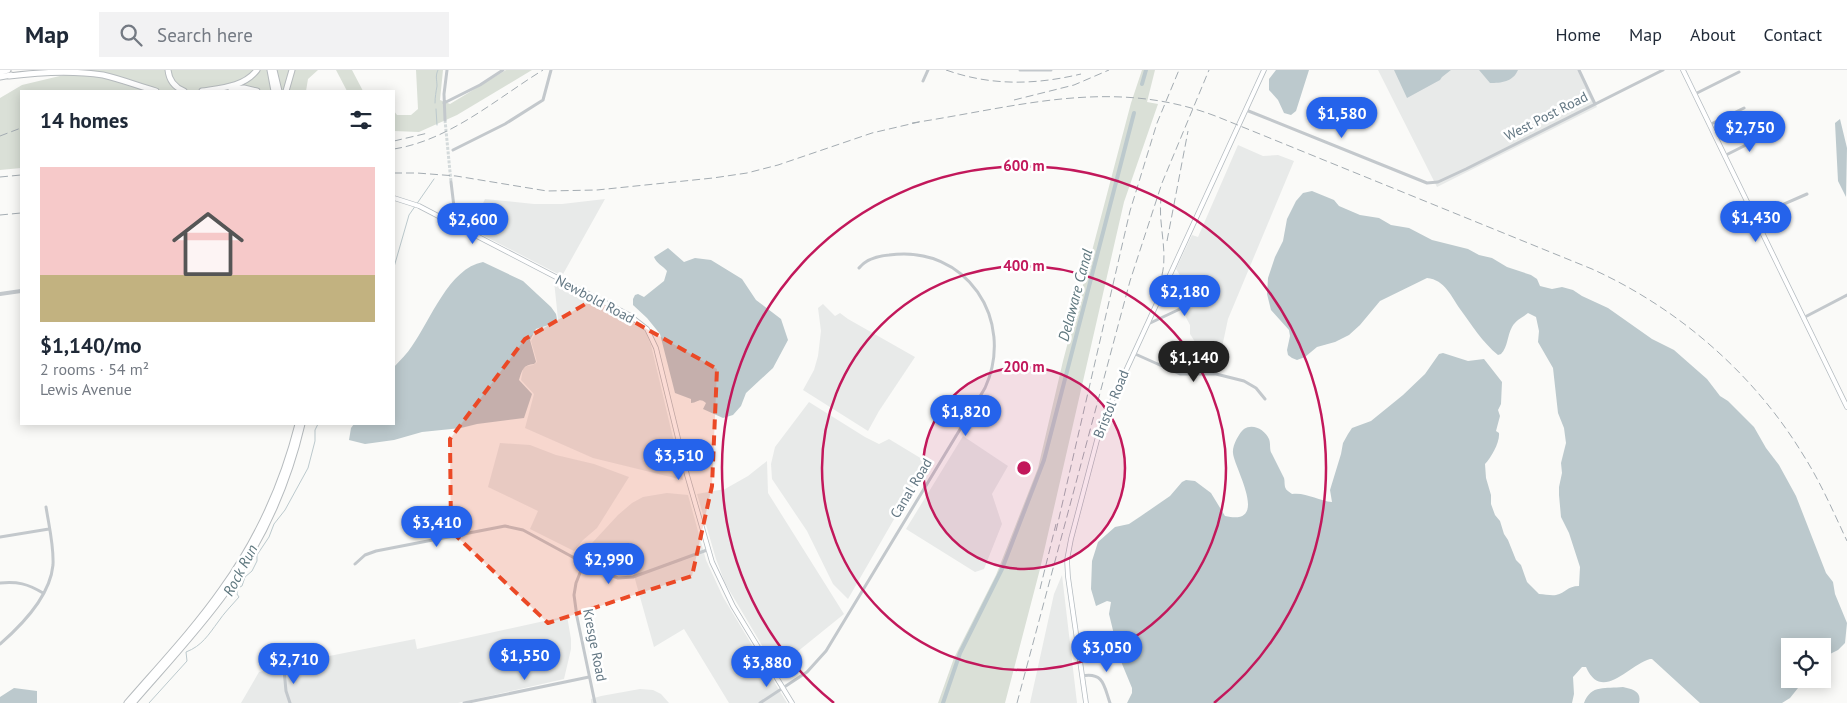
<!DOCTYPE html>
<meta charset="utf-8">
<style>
:root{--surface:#fff;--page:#f2f2f3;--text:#1f2937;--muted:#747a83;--line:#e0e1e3;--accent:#2563eb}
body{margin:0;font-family:"PT Sans",sans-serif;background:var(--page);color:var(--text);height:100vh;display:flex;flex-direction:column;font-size:19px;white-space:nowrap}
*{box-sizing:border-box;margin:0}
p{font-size:16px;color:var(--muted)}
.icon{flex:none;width:28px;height:28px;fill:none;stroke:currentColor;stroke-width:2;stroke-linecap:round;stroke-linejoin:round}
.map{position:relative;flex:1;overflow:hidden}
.details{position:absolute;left:20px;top:20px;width:375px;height:335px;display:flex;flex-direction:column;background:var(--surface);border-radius:0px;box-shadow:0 2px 12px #0003}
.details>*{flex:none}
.controls{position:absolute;left:1781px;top:568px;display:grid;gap:10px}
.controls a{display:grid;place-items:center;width:50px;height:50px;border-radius:0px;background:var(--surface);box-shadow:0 2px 12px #0003;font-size:25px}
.price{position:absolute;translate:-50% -42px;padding:0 11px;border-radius:18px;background:var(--accent);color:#fff;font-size:16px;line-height:32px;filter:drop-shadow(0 1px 2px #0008)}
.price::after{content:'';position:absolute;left:50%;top:30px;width:15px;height:11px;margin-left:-8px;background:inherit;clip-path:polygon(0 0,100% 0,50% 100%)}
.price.active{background:#222;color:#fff}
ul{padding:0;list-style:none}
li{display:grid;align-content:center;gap:10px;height:265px;padding:0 20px}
li span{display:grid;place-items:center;height:155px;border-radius:0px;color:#555}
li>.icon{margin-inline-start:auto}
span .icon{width:90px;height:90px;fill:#fffc;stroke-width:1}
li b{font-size:21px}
h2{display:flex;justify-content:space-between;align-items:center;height:60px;padding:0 20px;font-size:21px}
header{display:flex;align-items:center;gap:30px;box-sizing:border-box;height:70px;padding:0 25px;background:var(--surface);border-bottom:1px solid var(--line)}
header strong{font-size:24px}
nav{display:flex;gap:28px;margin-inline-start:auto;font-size:18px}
.search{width:350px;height:45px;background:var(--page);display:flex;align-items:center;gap:12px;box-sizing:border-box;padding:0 18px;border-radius:0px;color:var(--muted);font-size:19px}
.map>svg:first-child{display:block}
</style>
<header>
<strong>Map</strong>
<div class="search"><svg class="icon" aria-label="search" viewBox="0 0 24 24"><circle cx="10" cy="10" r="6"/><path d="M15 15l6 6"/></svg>Search here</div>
<nav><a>Home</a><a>Map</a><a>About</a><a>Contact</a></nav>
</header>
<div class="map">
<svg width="1847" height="633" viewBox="0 0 1847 633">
<rect width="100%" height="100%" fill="#fafaf8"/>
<path fill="#e8eae9" d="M1378,0H1579L1597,37L1437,117Z
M1238,75L1263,86L1278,85L1294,91L1228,249L1217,301L1183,303L1161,293L1172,270L1199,278L1190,264V255L1183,242L1198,234L1176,199L1192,165L1198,167Z
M485,129L534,134H562L605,129L562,206L471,159Z
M554,211L627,249L645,261L651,275L683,410L593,388L525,358L534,324L521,310L523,299L527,296L533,295L537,292L531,271L537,260L548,255L555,254L558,249Z
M823,234L835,246L840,243L848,249L915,287L879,341L868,361L803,320L814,300L818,286L821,261L818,238Z
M809,332L865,367L879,374L889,369L927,392L848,529L833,514L807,461L772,409L771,394L775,377Z
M963,366L1008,396L992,424L1002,454L984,499L975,502L906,459Z
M500,373L530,375L556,385L594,394L629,407L597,458L583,470L574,481L530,459L538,441L488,417Z
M767,391L768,423L844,544L776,599L725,513L716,489L697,424L725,419L748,406Z
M667,423L688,425L706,490L723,527L787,633H729L684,559L654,577L633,502L622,503L608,499L580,486L618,445L632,433L643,427Z
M1062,505L1077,633H1030L1054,524Z
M567,546L571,569V579L564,609L458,633H241L259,602L314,589L415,569L417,579Z
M640,619L653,620L661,624L669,633H591V629L601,626Z"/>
<path fill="#dae0d7" d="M85,0H318L308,9L306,21H21V98L0,100V28L22,15Z
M336,0H352L363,21H347Z
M416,0H443L440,30L450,34L506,0H532L457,45L419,62L394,61V41L397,45H411L418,39Z
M1142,0H1155L1147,32L1158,34L1124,132L1040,499L1005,633H938L954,588L996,505L1038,398L1063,291L1131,33Z"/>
<path fill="#bcc9cd" d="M1276,0H1309L1296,41L1291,45L1284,43L1278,30L1269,20V9Z
M1394,0H1451L1442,7L1440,10L1407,28Z
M1479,0H1518C1513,12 1501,13 1490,13Z
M1840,49L1847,78L1846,127L1838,111L1835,53Z
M1312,121L1334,130L1339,136L1360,145L1379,148L1391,155L1409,158L1432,170L1468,179L1479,185L1492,188L1507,197L1531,205L1537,209L1540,216L1552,219L1562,217L1573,220L1582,226L1608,238L1652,269L1674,280L1707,309L1720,326L1728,331L1754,357L1766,378L1779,395L1796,426L1826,503L1833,512L1835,524L1847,553L1845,573L1838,580L1828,585L1823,593L1822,576H1790V609H1811L1807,615L1798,618L1790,628L1782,633H1700L1652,589H1650C1628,595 1602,633 1586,597H1582L1573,607L1574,624L1572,633H1127L1132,623V618L1120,589L1109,544L1111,532L1107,531L1096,536L1091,519L1092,491L1098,472L1115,457L1129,454L1141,446L1170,426L1182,412L1186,410L1195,411L1211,423L1225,446C1271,457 1234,398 1233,383C1232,376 1239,363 1244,359C1253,353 1265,360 1269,369C1271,374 1269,380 1272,384C1276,392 1280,400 1284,408C1285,411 1284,416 1286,419C1286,420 1291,423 1292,424C1306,422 1319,431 1332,432L1330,420L1341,384L1343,373L1348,364L1352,358L1371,351L1403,325L1425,304L1439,284L1443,283L1468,291L1484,289L1502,312L1501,334L1498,340L1500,346L1496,361L1499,363C1500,372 1491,388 1485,394L1486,408L1491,425V434L1495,445L1500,451L1504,464L1508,470L1516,490L1521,495L1527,512L1539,524C1545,524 1551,526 1556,525C1566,523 1567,516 1579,516L1580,497L1569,463L1561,447L1559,425V417L1562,403L1561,393L1566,373L1564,358L1558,343L1553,298L1538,272L1539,261L1536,247L1528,243C1522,248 1516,250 1512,257C1507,266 1508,277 1501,284L1498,285C1483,273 1471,254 1460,239C1451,226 1445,210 1427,208L1380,231L1360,255L1349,265L1335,272L1317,277L1305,287L1297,290L1292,288L1288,285L1287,280L1290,266L1289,260L1271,240L1267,224L1268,208L1275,187L1283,171L1287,149L1296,131L1303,123Z
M668,178L684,192L695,188L711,190L742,209L756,230L781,249L788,270L773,298L746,323L741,336L733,345L723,348L703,339L706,333C699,327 698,333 691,333V329L675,323L660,264L647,248L633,235V229L635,225L638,224L644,227L664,211L667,201C663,196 656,193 654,187Z
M483,192L523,211L551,237L556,244L557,249L555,253L536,259L530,270L536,292L534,294C523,295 522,300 519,310L532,324L524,348L477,354L461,358L422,362L394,370L365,374L349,370L351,358L354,354H394V297C400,290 407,284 412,276C430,251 449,198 483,192Z
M1623,617C1632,619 1642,621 1639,633H1584C1591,614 1606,619 1623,617Z
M14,618L37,621V633H0V627Z"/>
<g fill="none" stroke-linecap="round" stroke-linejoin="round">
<path stroke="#bcc9cd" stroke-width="1" d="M435,33C435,27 436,22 437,16C437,10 435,6 438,0
M436,39L437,55
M394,197L409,145L434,109
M149,633L187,591L186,582C202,576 209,564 218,552C224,543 232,535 239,527L237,524L238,518L242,516L245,507L252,501L257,491V485L269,467L274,454L285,440L308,398L315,371V360L318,354"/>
<path stroke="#bcc9cd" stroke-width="4" d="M1142,14L1146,0
M943,633L960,583L1002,499L1044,390L1134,43"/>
<path stroke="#d4dadb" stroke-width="3" stroke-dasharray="3 1.5" stroke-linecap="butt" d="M445,50L451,112"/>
<g stroke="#b5bcc1" stroke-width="5.5">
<path id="secondary" d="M1683,0L1847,337
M394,128L419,136L629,245L647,259L656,278L687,405L712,492L733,536L792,633
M454,137L458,156
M443,149L450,145L453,139
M1086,633L1068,507L1067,490L1071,469L1101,355L1264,0"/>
</g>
<g stroke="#b6bbbe" stroke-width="7">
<path id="motorway" d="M168,0C169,10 174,17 184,21
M270,0L274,21
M274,0L279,21
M0,2L8,0
M9,6C40,2 71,0 103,5C121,9 138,16 156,21
M0,7L11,5
M231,19L244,18L257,21
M202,21C221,18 244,17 257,0
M286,21L292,0
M127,633C159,596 194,559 222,519C258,469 283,413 298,354
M133,633C164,597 198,561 226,522C262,472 288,414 302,354"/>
</g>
<path stroke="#c3c8cc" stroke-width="3" d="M1020,0H1051
M1579,0L1595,34
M923,11L928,0
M1695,24L1739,2
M444,33L480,15L503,0
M1246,40L1427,113L1438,112L1466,99L1663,0
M445,50L444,24L447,0
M1709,55L1744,38
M453,80L505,54L543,30L551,0
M1724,86L1768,64
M451,112L454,137
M1754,147L1807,124
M1803,248L1847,225
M1146,255L1216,222
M1133,283L1180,304H1216L1244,311L1256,318L1265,329
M0,467L49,459
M584,493L576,513L574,525L577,547L595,633
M355,494L365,485L376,481L505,456L523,460L591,497L618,508L633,507L707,480
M0,513C17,511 28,514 43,523
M0,574C22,555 50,526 53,495C54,476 49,456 46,437
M284,600L286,621L290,633
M1082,606C1104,602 1104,616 1110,633
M464,633L589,607
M760,633L807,602L826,581L985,318C1016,250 966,174 889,185C878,186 866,189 859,198"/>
<path stroke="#c3c8cc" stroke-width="4" d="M0,224L21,221"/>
<use href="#secondary" stroke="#fff" stroke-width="4"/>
<use href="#motorway" stroke="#fff" stroke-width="5"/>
<path stroke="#a4acb2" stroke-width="1" stroke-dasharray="8 4" stroke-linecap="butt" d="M946,0C991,16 1035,15 1081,4
M1014,30L1074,15L1109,0
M912,53C1018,37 1113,6 1218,47L1592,199C1678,238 1753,303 1802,383C1820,411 1833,441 1847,471
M0,66L21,58
M394,71L428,63
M394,79C450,70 496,29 543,0
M394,103H417L456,106L547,121L597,120L713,108L747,103L778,95L872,63L919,52
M0,107L21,105
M0,145L21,143
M1167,171L1188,61
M1152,227C1156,219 1160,212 1162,205C1168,180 1158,154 1161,129
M1056,461L1130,141L1157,53L1179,0
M1040,519L1056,454
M1017,633L1130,211L1162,113L1209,0"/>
</g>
<path fill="#eb4926" fill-opacity="0.2" stroke="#eb4926" stroke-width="4" stroke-dasharray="10 6" stroke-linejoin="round" d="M594,229L717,299L712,416L692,506L548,553L451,461L450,369L525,269Z"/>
<circle cx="1024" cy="398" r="101" fill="#c2185b" fill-opacity=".12"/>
<g fill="none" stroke="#c2185b" stroke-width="2.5">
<circle cx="1024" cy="398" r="101"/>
<circle cx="1024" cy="398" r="202"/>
<path d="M834 633A302 302 0 1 1 1214 633"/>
</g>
<g text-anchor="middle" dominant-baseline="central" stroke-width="5" stroke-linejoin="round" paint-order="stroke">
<g font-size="14" fill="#647884" stroke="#fff">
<text transform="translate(1546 46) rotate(-27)">West Post Road</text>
<text transform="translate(595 229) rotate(28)">Newbold Road</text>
<text transform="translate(1111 334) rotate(-68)">Bristol Road</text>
<text transform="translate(911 418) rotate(-59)">Canal Road</text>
<text transform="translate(595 575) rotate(79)">Kresge Road</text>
</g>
<g font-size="15" font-style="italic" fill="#5e777e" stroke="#fff">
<text transform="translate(1075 225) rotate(-75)">Delaware Canal</text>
<text transform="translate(240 500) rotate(-62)">Rock Run</text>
</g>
</g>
<circle cx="1024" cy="398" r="8" fill="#c2185b" stroke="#fff" stroke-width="2.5"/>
<g font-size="15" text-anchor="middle" font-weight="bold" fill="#c2185b" stroke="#fff" stroke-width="5" stroke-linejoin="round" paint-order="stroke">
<text x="1024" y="101">600 m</text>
<text x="1024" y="201">400 m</text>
<text x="1024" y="302">200 m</text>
</g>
</svg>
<div class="controls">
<a><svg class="icon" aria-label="locate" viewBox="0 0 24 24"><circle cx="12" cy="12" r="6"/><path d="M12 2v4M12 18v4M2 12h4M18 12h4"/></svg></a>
</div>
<b class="price" style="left:1342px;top:69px">$1,580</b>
<b class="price" style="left:1750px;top:83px">$2,750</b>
<b class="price" style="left:1756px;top:173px">$1,430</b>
<b class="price" style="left:473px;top:175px">$2,600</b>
<b class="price" style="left:1185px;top:247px">$2,180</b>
<b class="price active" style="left:1194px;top:313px">$1,140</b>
<b class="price" style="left:966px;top:367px">$1,820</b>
<b class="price" style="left:679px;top:411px">$3,510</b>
<b class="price" style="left:437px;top:478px">$3,410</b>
<b class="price" style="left:609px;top:515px">$2,990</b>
<b class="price" style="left:1107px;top:603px">$3,050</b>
<b class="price" style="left:525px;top:611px">$1,550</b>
<b class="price" style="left:294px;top:615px">$2,710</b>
<b class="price" style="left:767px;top:618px">$3,880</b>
<section class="details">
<h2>14 homes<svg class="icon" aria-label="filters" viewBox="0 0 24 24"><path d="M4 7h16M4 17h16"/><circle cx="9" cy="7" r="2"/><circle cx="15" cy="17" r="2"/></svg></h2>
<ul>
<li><span style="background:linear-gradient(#f6c9c9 70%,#c2b280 0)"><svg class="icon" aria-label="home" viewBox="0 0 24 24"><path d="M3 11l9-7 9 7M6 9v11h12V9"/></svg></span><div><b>$1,140/mo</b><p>2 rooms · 54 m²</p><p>Lewis Avenue</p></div></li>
</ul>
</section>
</div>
